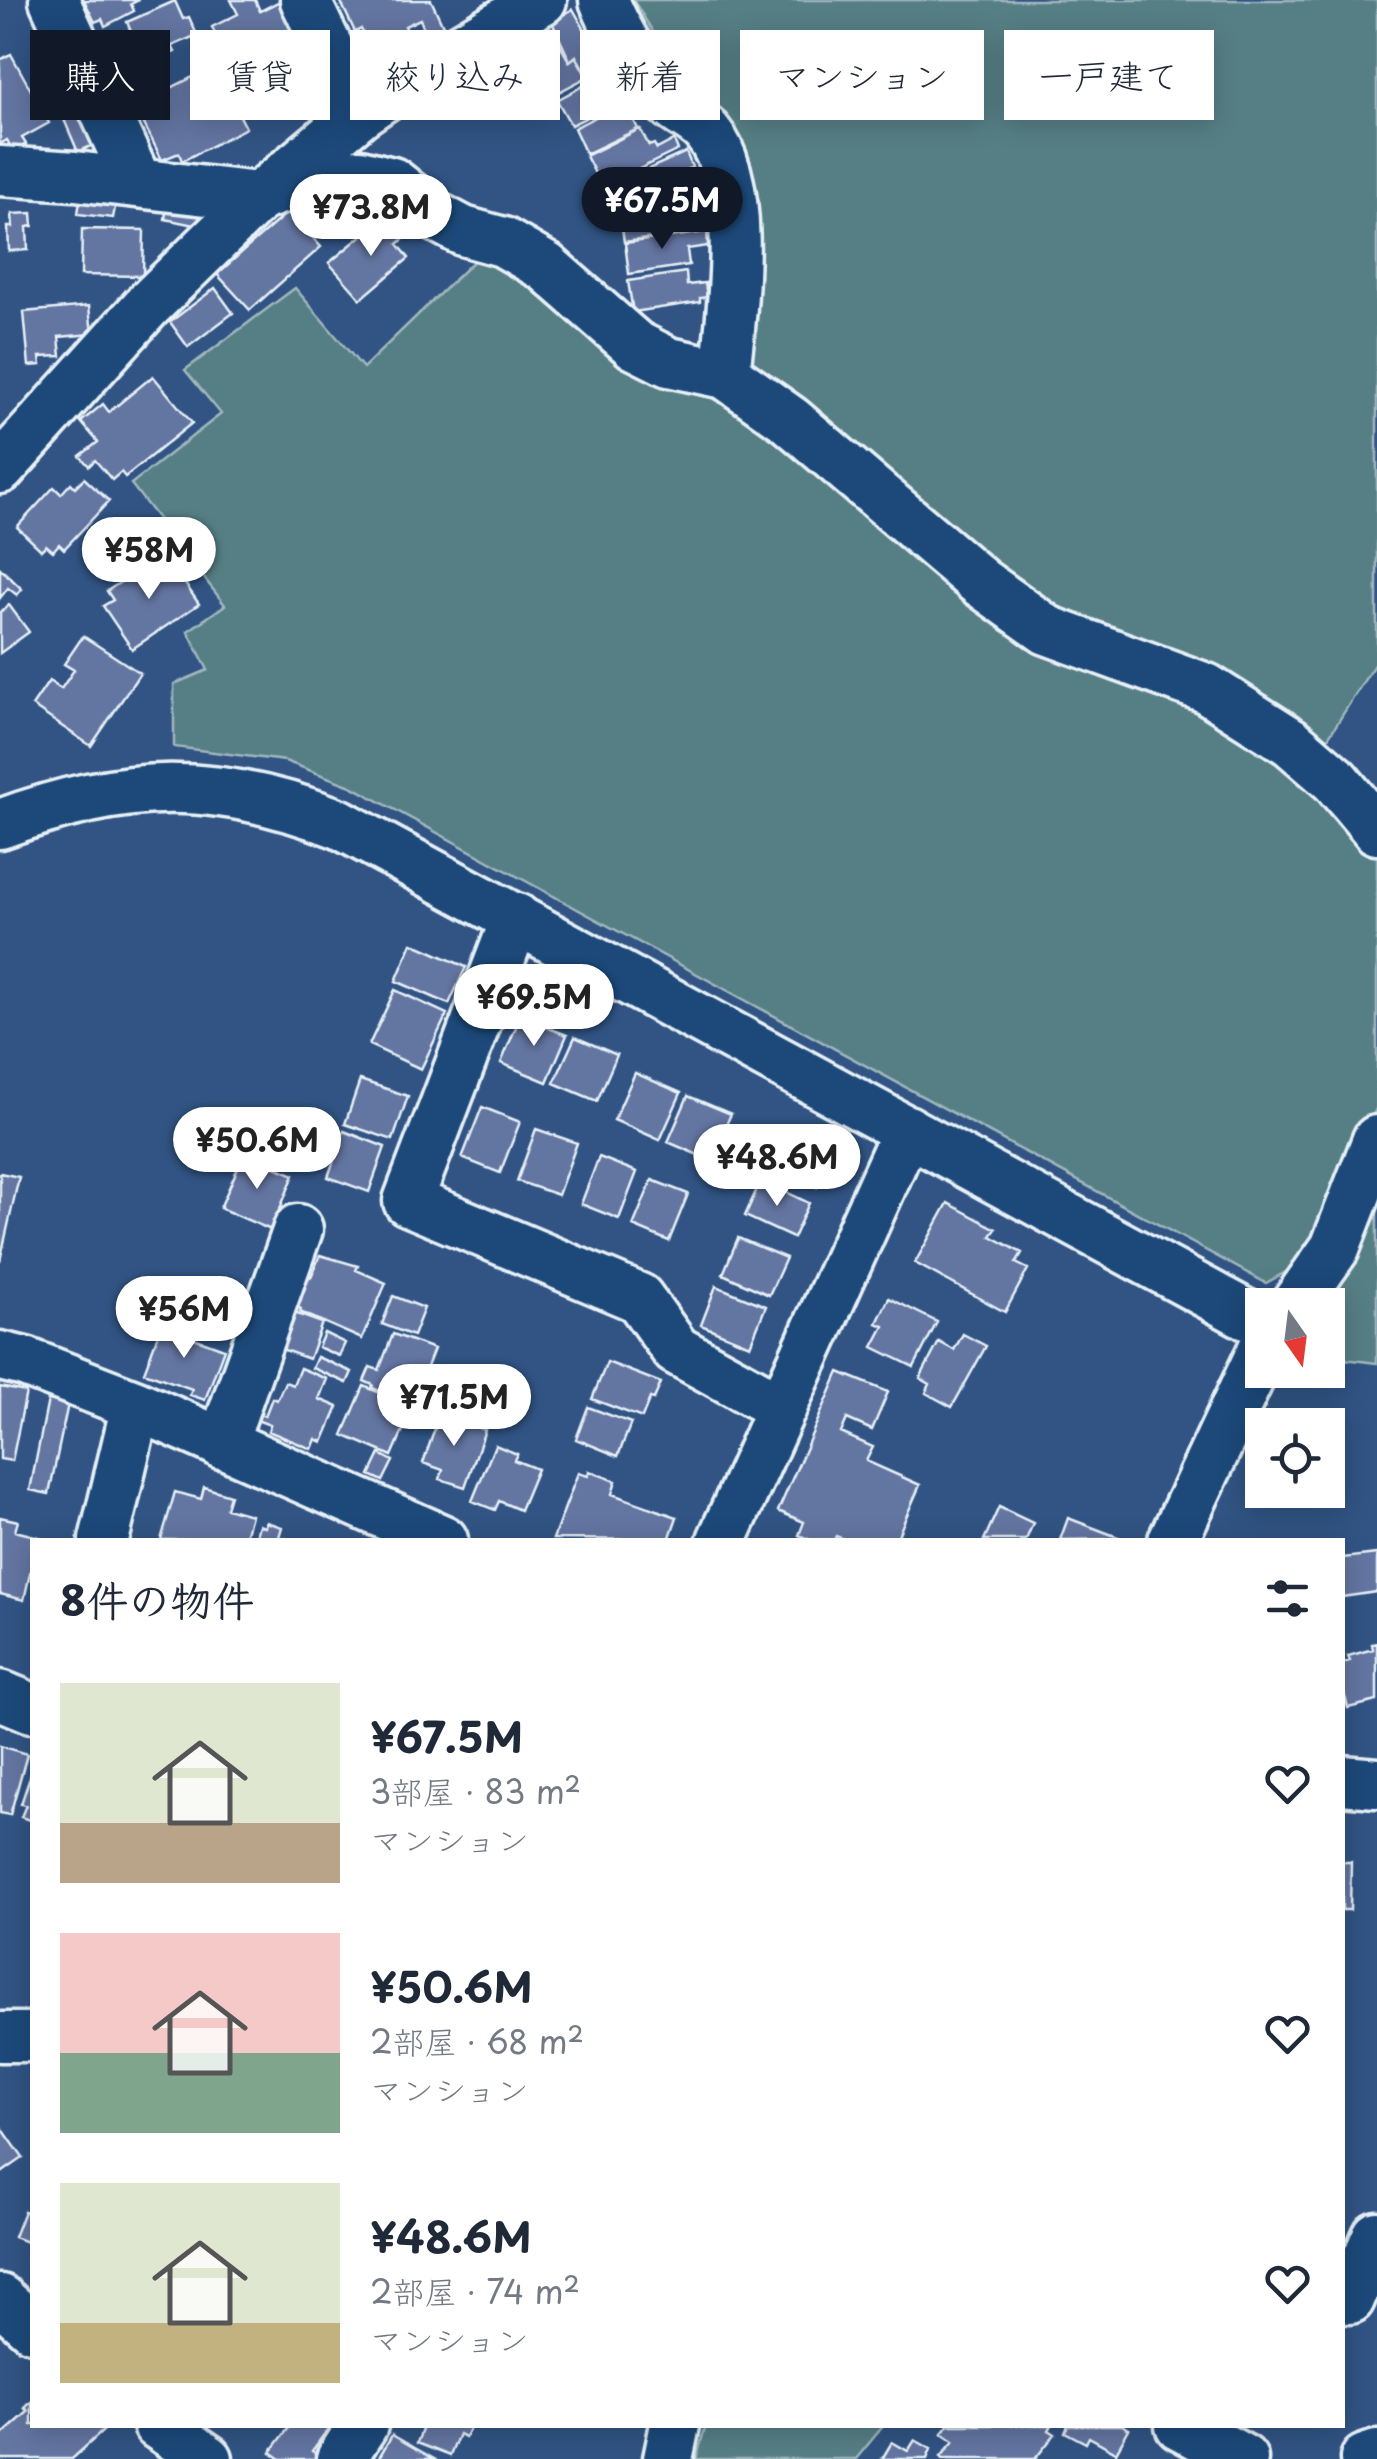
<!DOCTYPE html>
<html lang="ja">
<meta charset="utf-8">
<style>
:root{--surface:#fff;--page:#f2f2f3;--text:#1f2937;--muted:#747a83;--accent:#111827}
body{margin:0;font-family:"Playpen Sans","Klee One",sans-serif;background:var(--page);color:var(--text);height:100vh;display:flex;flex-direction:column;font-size:38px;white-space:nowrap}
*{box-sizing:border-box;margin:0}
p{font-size:32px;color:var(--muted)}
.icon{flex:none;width:55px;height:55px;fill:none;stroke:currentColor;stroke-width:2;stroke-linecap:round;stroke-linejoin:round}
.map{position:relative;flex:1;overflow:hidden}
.side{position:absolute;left:30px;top:1538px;width:1315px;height:890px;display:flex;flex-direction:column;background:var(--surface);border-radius:0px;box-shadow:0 5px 25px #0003}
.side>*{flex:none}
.top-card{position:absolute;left:30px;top:30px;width:1318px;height:90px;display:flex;gap:20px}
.needle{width:65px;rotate:166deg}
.fabs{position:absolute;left:1245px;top:1288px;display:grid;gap:20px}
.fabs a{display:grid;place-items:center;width:100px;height:100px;border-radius:0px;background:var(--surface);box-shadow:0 5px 25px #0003;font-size:50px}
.price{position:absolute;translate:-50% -85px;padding:0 22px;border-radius:35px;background:#fff;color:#222;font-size:32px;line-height:65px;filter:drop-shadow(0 2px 5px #0008)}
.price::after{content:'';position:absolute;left:50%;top:60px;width:30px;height:22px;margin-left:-15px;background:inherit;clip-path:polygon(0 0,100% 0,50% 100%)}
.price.current{background:var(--accent);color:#fff}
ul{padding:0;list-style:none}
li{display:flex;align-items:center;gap:30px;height:250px;padding:0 30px}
li span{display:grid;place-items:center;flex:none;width:280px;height:200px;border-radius:0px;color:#555}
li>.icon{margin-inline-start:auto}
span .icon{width:120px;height:120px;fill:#fffc;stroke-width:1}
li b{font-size:42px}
h2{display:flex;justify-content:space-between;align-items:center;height:120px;padding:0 30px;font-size:42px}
.pill{padding:0 35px;border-radius:0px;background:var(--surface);box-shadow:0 5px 25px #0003;font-size:35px;line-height:90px}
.pill.current{background:var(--accent);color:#fff}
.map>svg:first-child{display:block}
</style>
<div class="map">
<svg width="1377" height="2459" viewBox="0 0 1377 2459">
<rect width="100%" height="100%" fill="#315484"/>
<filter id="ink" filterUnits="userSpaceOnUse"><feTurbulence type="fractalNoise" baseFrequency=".01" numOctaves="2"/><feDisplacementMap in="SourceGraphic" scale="20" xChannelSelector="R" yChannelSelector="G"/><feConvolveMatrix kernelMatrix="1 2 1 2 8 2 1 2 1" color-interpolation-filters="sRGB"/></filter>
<g filter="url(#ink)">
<path fill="#577f85" stroke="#a0b8be" stroke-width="2.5" d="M633,0H1377V660L1323,746L1067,621L745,371L757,250L756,195L746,155L694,97Z
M484,251L627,364L716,395L1175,692L1262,741L1377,851V1107L1298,1265L1266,1283L351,786L285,761L174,747V684L208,670L188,631L225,605L131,484L221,414L185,370L295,288L363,368Z
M1377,1197V1363L1328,1357V1305H1322Z
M706,2425H884L856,2459H696Z"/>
<path fill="#6374a1" stroke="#e8f1f8" stroke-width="2.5" d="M84,0H139L131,4L134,11L105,26L102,19L95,22Z
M231,0H255L260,11L282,0L303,42L298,45L303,55L287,63L292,74L271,84L265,72L240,84L212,27L238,14Z
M340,0H431L444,28L427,36L420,19L405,26L407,31L390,39L388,34L368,44L361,29L355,32Z
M175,1L183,19L189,17L197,35L172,46L175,52L145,65L127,22Z
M573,9L585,30L594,25L615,60L587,75L576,56L570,61L552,22Z
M536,30L543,41L554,35L569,61L576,57L587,77L553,95L550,89L545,91L529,62L524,65L512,43Z
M11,54L49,123L22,138L26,144L13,151L7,140L0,144V60Z
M215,66L246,128L182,161L179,153L162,160L135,106Z
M605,74L619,101L571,125L557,100Z
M625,102L638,129L586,154L574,128Z
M86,106L102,141L78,152L63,117Z
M640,129L649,146L654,144L657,149L674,140L678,150L602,187L586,156Z
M686,152L692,167L675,175L683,193L663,202L661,197L638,207L634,199L611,209L602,190Z
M81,192L117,197L113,218L78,214Z
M685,203L686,216L695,214L698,232L624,242L620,213Z
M167,205L201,211L199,226L165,219Z
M289,211L321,247L250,310L217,274Z
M32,213L33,226L27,227L28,250L9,251L8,227H13L12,214Z
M378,222L389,234L399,225L408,235L398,244L409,258L361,299L329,263Z
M82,229L144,230L143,276L81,275Z
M707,232L708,246L687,249L689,265L629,274L625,243Z
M686,272L687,285L705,283L707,297L700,298V302L633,312L628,281Z
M215,288L233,313L188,347L170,322Z
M89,306L92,334L59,337L61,356L40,357L41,365L29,366L24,312Z
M153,376L192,423L125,477L121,472L112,480L95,460L89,466L80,456L98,442L81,422L103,404L109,412Z
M84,478L109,501L64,549L59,544L53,551L46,545L41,550L17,527L54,487L61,494L71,483L75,487Z
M160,556L172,575L177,572L199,604L132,649L103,606L113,600L107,591Z
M0,568L22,589L17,595L8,588L0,598Z
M9,605L29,632L0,653V612Z
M83,636L140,673L91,746L32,706L49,681L61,689L74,670L64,664Z
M412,943L466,967L449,1004L396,981Z
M395,990L447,1014L421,1069L369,1045Z
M520,1017L567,1035L547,1082L501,1063Z
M575,1037L617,1055L597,1101L554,1083Z
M635,1073L681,1093L660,1140L614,1120Z
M360,1080L408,1096L393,1140L345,1124Z
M688,1096L731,1114L710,1160L668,1142Z
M482,1107L520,1122L500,1173L462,1158Z
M784,1127L834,1149L817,1187L767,1165Z
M536,1129L577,1143L558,1195L517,1181Z
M344,1131L385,1147L369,1192L328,1177Z
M244,1154L294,1175L271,1230L220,1208Z
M599,1157L637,1172L619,1219L581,1204Z
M0,1173L19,1177L0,1261Z
M652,1180L688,1194L669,1241L633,1226Z
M761,1180L809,1203L793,1238L745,1216Z
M948,1203L996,1229L991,1236L1022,1253L1016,1263L1028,1269L1005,1312L915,1263Z
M738,1238L786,1258L769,1295L723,1274Z
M320,1255L358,1266L356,1270L386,1283L362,1339L300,1312L301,1309L292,1305L305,1274L311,1277Z
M716,1286L766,1306L750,1345L701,1325Z
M393,1296L424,1308L413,1336L382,1324Z
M889,1298L937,1322L914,1367L873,1347L884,1326L877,1323Z
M289,1311L322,1323L309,1359L276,1347Z
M161,1326L224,1349L205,1400L190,1395L192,1389L144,1372Z
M324,1333L345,1343L339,1356L318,1347Z
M393,1334L434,1349L413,1403L372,1388L373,1385L364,1381L370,1367L379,1370Z
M963,1334L986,1346L952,1407L926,1393L930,1384L920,1378L939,1342L954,1350Z
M317,1357L352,1372L347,1383L312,1368Z
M607,1362L661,1383L654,1399L650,1398L642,1418L592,1399Z
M300,1368L327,1379L319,1399L338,1407L323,1442L316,1439L312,1449L268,1431L270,1425L251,1418L253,1411L265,1416L272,1398L277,1400L285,1382L293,1385Z
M839,1372L888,1392L872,1430L847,1419L841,1433L873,1447L866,1461L920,1485L896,1540H846L836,1536L834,1540H810L799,1535L804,1522L778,1511Z
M364,1386L413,1407L392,1456L343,1435Z
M0,1387L26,1392L12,1461L0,1459Z
M48,1400L68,1404L49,1494L30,1490Z
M588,1407L631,1423L618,1456L576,1439Z
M440,1414L485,1430L465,1487L440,1479L443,1470L423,1463Z
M495,1445L517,1454L514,1460L537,1469L520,1510L499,1501L495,1510L472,1501Z
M380,1454L393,1461L383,1481L370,1475Z
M589,1471L616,1481L612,1494L677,1517L669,1540L553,1539L578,1473L588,1476Z
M204,1487L230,1495L226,1508L251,1515L244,1540H161L175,1492L201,1499Z
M999,1507L1033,1523L1026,1540H984Z
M0,1517L18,1521L15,1531L39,1537L32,1540V1564L24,1600L0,1594Z
M1068,1518L1123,1539L1060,1540Z
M266,1522L282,1527L279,1537L289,1540H255L259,1525L265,1527Z
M1377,1554V1592L1342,1597V1558Z
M1377,1643V1701L1348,1708L1342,1685V1663L1350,1661L1348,1656L1373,1649L1372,1644Z
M0,1746L27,1754L10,1815L0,1813Z
M32,1771V1821L21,1817L26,1805L21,1804Z
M1342,1862H1351L1350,1910H1342Z
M0,2125L23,2158L0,2174Z
M24,2211L32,2214V2258L27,2256L32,2244L14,2237Z
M32,2401V2425H100L104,2430L72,2459H0V2433L2,2435L29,2411L25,2408Z
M291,2425H331L312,2451L318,2455L316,2459H281L271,2452Z
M419,2425H471L465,2437L459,2434L450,2456L417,2443L423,2427Z
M949,2425H1052L1049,2430L1055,2434L1035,2459H943L941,2457L954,2441L942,2433Z
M1068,2425H1122L1129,2429L1116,2452L1089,2437L1086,2443L1065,2432Z
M392,2435L434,2459H378Z
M915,2440L931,2449L927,2459H882L892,2442L908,2451Z"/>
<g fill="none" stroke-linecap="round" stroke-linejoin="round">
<g stroke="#e8f1f8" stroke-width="55">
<path id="street" d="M54,0L137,182
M305,0L360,113
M604,0C615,30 643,74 665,99C676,112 696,118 707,132C750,184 732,309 725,374
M0,171L75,176L259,197L319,175L360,174L392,182L433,215L463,231L503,242L546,267L635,345L669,362L725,374L790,420L980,582L1047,630L1206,688L1291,742L1335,780L1377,830
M0,469L148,305L259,197L360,113L417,74L542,0
M0,824C126,778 215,776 340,824L1262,1323
M516,918L408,1201L639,1298L676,1350L782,1408
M1295,1305L1335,1248L1377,1140
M0,1356L25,1362L136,1405L443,1540
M222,1444L298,1229
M104,1540L136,1405
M722,1540L907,1130
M1173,1540L1262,1351
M0,1695L32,1708
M1342,1780L1377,1783
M0,2037H32
M1342,2296L1350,2299L1377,2236
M0,2299L32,2327
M158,2425L208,2459
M1180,2425L1243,2459
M341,2459L363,2425
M668,2459L675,2425
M1365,2459L1377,2455"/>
</g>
<use href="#street" stroke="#1f4a7a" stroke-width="48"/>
</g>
</g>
</svg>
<div class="fabs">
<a><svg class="needle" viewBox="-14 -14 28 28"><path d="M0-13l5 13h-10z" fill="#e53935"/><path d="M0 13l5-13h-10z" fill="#747a83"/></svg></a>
<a><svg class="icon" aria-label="locate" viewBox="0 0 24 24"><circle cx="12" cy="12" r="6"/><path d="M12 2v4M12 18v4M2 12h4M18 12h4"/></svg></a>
</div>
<b class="price current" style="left:662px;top:252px">¥67.5M</b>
<b class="price" style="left:371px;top:259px">¥73.8M</b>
<b class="price" style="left:149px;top:602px">¥58M</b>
<b class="price" style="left:534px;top:1049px">¥69.5M</b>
<b class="price" style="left:257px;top:1192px">¥50.6M</b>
<b class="price" style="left:777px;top:1209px">¥48.6M</b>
<b class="price" style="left:184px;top:1361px">¥56M</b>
<b class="price" style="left:454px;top:1449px">¥71.5M</b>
<div class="top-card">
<a class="pill current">購入</a>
<a class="pill">賃貸</a>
<a class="pill">絞り込み</a>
<a class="pill">新着</a>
<a class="pill">マンション</a>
<a class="pill">一戸建て</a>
</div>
<section class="side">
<h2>8件の物件<svg class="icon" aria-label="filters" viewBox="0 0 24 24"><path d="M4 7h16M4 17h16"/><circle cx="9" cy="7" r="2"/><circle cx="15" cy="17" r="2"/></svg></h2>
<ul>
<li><span style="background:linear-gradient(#dfe7d0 70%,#b9a48a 0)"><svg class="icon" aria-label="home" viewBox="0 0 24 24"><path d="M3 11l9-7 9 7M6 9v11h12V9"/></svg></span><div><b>¥67.5M</b><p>3部屋 · 83 m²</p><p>マンション</p></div><svg class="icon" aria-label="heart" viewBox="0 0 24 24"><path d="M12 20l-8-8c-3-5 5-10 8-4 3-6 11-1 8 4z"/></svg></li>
<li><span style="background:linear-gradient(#f6c9c9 60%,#7fa58c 0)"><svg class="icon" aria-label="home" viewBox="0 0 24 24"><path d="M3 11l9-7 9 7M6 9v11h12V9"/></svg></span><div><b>¥50.6M</b><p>2部屋 · 68 m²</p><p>マンション</p></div><svg class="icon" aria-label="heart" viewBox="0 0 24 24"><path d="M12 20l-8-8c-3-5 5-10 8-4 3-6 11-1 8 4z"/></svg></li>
<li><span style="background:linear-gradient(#dfe7d0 70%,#c2b280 0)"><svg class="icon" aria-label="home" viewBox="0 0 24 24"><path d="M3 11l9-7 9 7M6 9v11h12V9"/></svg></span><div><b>¥48.6M</b><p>2部屋 · 74 m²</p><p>マンション</p></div><svg class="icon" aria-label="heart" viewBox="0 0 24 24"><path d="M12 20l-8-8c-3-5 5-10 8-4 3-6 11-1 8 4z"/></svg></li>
</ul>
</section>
</div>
